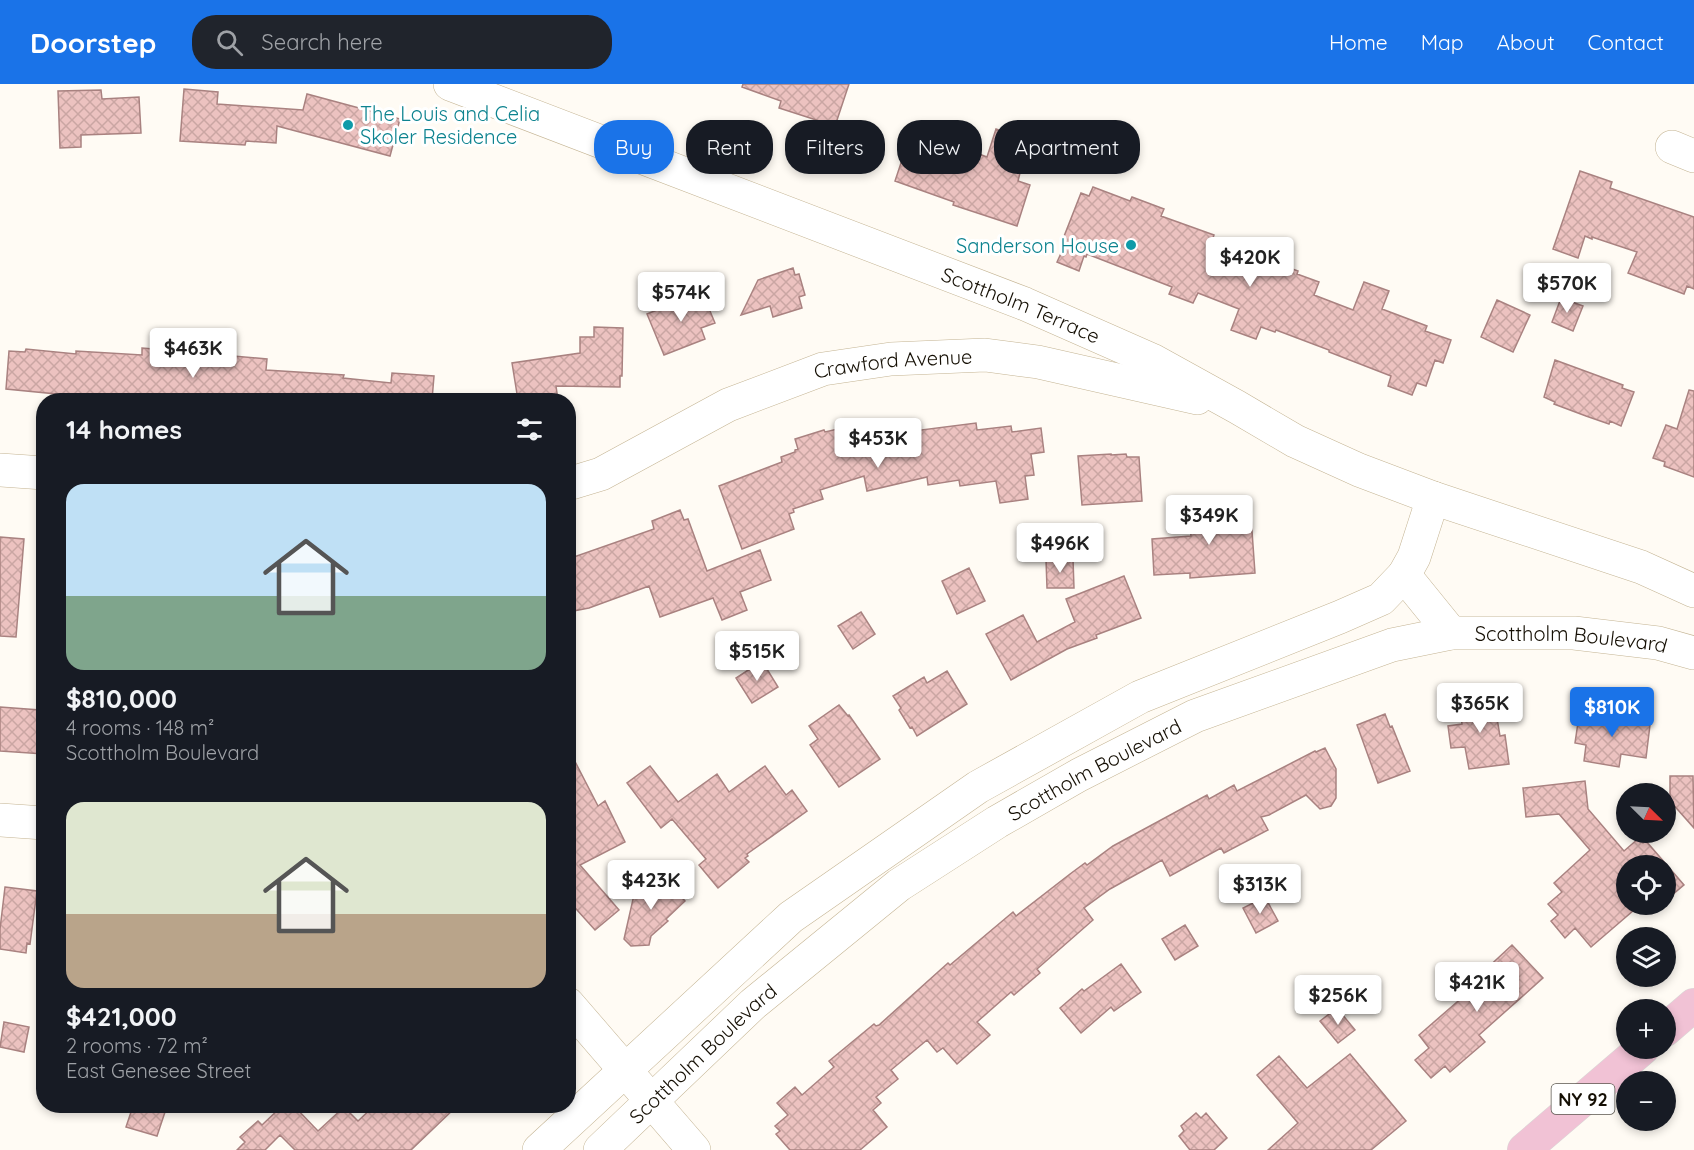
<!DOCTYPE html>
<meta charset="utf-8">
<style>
:root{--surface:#171b24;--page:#20242c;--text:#f1f3f6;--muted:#9ea1a6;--accent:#1a73e8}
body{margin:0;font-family:Quicksand,sans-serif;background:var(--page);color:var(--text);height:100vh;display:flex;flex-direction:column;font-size:22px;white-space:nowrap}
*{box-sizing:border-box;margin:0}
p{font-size:20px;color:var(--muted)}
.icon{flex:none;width:33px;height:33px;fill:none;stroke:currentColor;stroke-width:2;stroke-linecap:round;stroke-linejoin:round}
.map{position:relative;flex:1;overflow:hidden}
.panel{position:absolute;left:36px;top:309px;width:540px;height:720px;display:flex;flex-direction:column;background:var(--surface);border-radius:24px;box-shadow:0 3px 9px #0003}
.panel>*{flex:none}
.guide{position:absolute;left:594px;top:36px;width:570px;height:54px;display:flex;gap:12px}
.needle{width:39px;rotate:114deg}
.fabs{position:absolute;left:1616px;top:699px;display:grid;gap:12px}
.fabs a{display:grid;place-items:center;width:60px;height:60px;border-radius:50%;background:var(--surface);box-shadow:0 3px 9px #0003;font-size:30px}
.price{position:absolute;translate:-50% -51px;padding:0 14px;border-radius:6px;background:#fff;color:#222;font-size:20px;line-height:39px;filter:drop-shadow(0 2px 3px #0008)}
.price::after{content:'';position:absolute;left:50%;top:36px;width:18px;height:14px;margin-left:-9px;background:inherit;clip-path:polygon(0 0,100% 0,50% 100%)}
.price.active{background:var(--accent);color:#fff}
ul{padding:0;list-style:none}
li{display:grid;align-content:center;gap:12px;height:318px;padding:0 30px}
li span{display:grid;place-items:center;height:186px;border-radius:18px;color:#555}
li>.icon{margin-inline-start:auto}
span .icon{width:108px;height:108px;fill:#fffc;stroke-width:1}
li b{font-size:26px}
h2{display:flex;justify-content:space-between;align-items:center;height:72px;padding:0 30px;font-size:26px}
.chip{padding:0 21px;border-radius:24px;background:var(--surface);box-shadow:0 3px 9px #0003;font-size:21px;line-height:54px}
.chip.active{background:var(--accent);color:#fff}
header{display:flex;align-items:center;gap:36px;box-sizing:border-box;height:84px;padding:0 30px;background:var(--accent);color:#fff}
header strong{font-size:28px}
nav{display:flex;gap:33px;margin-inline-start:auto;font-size:21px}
.search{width:420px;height:54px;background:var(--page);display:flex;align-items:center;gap:15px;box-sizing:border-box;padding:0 21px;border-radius:24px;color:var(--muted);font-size:22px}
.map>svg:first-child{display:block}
</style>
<header>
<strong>Doorstep</strong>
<div class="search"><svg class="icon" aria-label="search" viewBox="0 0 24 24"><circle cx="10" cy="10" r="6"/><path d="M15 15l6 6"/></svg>Search here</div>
<nav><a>Home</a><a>Map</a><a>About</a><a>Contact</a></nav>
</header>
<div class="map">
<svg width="1694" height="1066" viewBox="0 0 1694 1066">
<defs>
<pattern id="building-cross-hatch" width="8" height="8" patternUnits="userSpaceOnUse" patternTransform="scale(1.5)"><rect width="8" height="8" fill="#ecc2c0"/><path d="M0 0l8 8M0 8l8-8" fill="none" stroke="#caa6a3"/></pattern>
</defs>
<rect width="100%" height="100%" fill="#fffbf4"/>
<path fill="url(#building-cross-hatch)" stroke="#a98280" stroke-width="1.5" d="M743,0H849L835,42L779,24L781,17L742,3Z
M184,5L218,8L217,20L303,26L307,10L400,35L390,72L277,42L276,59L246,57L245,61L180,57Z
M101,6L102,15L139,13L141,49L81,51V63L60,64L58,7Z
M996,45L1018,53L1008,84L1020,89L1018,97L1030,101L1017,142L953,121L954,118L895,97L905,67L964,86L971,67L987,73Z
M1580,87L1612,98L1610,104L1694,133V205L1687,202L1684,210L1628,189L1637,168L1592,153V155L1585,152L1578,174L1553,165Z
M1093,103L1130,117L1132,113L1164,125L1161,132L1214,151L1211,160L1258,176L1259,173L1298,187L1297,190L1319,198L1314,211L1353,226L1364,198L1389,207L1382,225L1427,242L1425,247L1451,256L1443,279L1435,276L1426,302L1417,299L1412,311L1388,302L1391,292L1329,268V266L1276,246L1275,248L1261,243L1256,255L1231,246L1239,225L1198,209L1193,219L1169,210L1172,203L1087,170L1086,173L1084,172L1079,187L1057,178L1063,165L1061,164L1065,156L1063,155L1081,109L1089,112Z
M793,184L795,191L799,190L805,211L799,213L802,224L773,233L770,222L741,231L758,196Z
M702,208L715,239L701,244L705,255L664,271L647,230Z
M1561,214L1583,222L1573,247L1552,238Z
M1497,216L1530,231L1513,268L1481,253Z
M594,243L623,244L622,292H620V303L556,302L558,316H518L512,279L580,269V253H594Z
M142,264L267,275L266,286L344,291L343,294L391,299L392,289L434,292L432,316H105L87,315V313L6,305L9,267L25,268L26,265L76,270V267L142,271Z
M1555,276L1623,301L1622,304L1634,308L1621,342L1610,337L1609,340L1586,332L1554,320L1555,318L1544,313Z
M1689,306L1694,307V393L1664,382L1665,378L1653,374L1666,341L1677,345Z
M889,335L890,343L896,341L898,349L976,339L977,346L1011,342L1012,348L1041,344L1044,368L1031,370L1034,391L1025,392L1028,415L1000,419L996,397L960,402L959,396L928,401L927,393L867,407L864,392L820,406L823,415L793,425L794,428L789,430L794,445L742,465L719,402L782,378L781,373L795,368V366L798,365L795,355L824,346L825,348L877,336V338Z
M1111,370V371L1126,370L1127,373H1139L1142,417L1082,421L1078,372Z
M1244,423L1245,433H1251L1255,489L1190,494V489L1154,491L1152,455L1191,452L1189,427Z
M680,426L684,436L688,435L707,487L760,466L771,496L740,508L747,526L722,536L713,514L660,533L649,502L589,524L568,528V475L654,445L652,437Z
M0,453L24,455L16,553L0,552Z
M1073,475L1074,504H1047L1046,476Z
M969,484L985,517L957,530L942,497Z
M1124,492L1141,534L1096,551L1097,554L1067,565L1011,596L986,550L1023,531L1037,558L1075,538L1066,515Z
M861,528L875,550L853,565L838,542Z
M762,577L778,603L752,619L736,594Z
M947,587L967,620L917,652L912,643L910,644L899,626L901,624L893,612L924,593L927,599Z
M1493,611L1500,652L1505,651L1509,680L1469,685L1465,663L1451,664L1448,642L1462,640L1458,616Z
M839,621L848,632L849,631L880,675L839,703L810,661L818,655L809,642Z
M0,623L40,626L39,634H44V670L0,667Z
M1591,629L1640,636L1639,640L1650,641L1646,674L1621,670L1619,683L1584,677L1586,661L1575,659L1579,632L1590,634Z
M1385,630L1390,643L1392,642L1410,687L1378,699L1357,641Z
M568,664L598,722L605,717L625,758L580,781L619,826L595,846L568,816Z
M1325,664L1336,685V714L1331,722L1320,725L1306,711L1269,731L1261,733L1268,746L1224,769L1221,764L1170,792L1162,776L1110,805L1084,824L1093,836L1037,885L1040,889L1014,911L1011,908L977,938L990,951L957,980L943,964L937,968L927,956L891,986L898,995L876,1013L881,1019L873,1026L887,1043L860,1066H790L776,1050L780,1047L775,1042L788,1031L777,1019L795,1003L802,1011L834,983L829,977L874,940L876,942L879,941L948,879L950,881L1013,828L1016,832L1070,790L1085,779L1087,781L1113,762L1207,711L1209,715L1234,701L1237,707L1315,667L1316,668Z
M650,682L678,718L717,690L729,708L765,682L786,711L792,706L807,727L747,770L748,772L745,774L749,778L718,804L699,781L706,775L672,735L661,744L627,699Z
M1670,692H1693L1694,744L1670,717Z
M1585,697L1588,725L1624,767L1639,754L1643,759L1646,757L1684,801L1665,817V782H1626V820H1641L1591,863L1575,844L1565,854L1551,837L1558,831L1548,820L1562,808L1554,799L1590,766L1559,730L1526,733L1523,704Z
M667,796L685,817L666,835L668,837L651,852L649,861L631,862L624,855L636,802L643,797L662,801Z
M5,803L37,807L30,860L27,859L26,869L0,865V845Z
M1265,813L1278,837L1256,849L1243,824Z
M1185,841L1198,862L1175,876L1162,855Z
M1512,861L1543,894L1479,951L1485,958L1450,988L1445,982L1431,994L1415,976L1429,964L1419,951L1487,892L1483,888Z
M1121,880L1141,908L1114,927L1111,923L1081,949L1060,924L1082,905L1084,907Z
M1337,924L1355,946L1338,959L1320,937Z
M4,938L29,943L24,968L0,963Z
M1350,970L1406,1037L1371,1066H1268L1298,1039L1257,991L1279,972L1307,1004Z
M133,1022H167L157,1052L126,1043Z
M282,1022H294L318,1047L344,1023L358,1037L374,1022H457L411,1066H295L280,1051L265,1066H237L245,1058L240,1053L258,1037L262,1041Z
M1196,1029L1201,1034L1206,1029L1227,1054L1214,1066H1190L1179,1052L1184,1047L1181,1042Z"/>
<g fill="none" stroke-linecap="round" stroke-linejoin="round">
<g stroke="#c4b493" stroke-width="34">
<g id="street">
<path id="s1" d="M450,0L1025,220L1152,276L1237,323L1295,357L1359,386L1433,414L1641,483L1694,507"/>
<path d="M1672,63L1694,72"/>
<path d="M0,386L44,389"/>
<path id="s2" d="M568,400L601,390L728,321L823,285L891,275L985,271L1038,278L1197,314"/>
<path d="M1433,414L1414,473L1404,491L1451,549"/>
<path d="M0,736L44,739"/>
<path d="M568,920L694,1066"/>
<path d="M539,1066L791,833L978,703L1140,613L1340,533L1381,515L1404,491"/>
<path id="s3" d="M600,1066L753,920L899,801L997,738L1079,691L1195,632L1392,561L1451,549H1574L1658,559L1694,569"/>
</g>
</g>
<g stroke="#dad9d7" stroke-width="34">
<path id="primary" d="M1665,946L1694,921
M1524,1066L1643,964"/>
</g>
<use href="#street" stroke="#fff" stroke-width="33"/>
<use href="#primary" stroke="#f1c2d5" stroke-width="33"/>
</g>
<g fill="#0f9aa8" stroke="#fff" stroke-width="2">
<circle cx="348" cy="41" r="6"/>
<circle cx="1131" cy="161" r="6"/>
</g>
<g text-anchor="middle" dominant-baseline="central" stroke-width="6" stroke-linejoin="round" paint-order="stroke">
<rect fill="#fff" stroke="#5b574f" stroke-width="1.5" x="1551.5" y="1000" width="63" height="30" rx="4.5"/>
<g font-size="18" font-weight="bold" fill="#150f04">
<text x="1583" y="1015">NY 92</text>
</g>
<g font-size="20" fill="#0d838f" stroke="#fff" text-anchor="start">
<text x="360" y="29">The Louis and Celia<tspan x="360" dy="23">Skoler Residence</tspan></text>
<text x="1119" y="161" text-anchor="end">Sanderson House</text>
</g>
<g font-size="20" fill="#150f04" stroke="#fff">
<text stroke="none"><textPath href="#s1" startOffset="612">Scottholm Terrace</textPath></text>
<text stroke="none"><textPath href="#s2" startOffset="351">Crawford Avenue</textPath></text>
<text stroke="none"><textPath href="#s3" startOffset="1131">Scottholm Boulevard</textPath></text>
<text stroke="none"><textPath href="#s3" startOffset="627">Scottholm Boulevard</textPath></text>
<text stroke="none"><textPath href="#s3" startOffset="141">Scottholm Boulevard</textPath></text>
</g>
</g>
</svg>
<div class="fabs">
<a><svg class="needle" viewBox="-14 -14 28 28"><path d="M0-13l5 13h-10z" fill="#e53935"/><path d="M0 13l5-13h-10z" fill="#9ea1a6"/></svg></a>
<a><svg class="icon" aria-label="locate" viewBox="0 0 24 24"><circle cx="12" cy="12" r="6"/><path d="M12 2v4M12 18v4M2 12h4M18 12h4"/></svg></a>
<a><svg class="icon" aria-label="layers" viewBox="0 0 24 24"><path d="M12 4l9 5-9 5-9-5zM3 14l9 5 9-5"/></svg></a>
<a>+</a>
<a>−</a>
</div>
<b class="price" style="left:1250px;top:204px">$420K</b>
<b class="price" style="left:1567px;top:230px">$570K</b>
<b class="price" style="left:681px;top:239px">$574K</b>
<b class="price" style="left:193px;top:295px">$463K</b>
<b class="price" style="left:878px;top:385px">$453K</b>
<b class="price" style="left:1209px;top:462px">$349K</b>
<b class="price" style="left:1060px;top:490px">$496K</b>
<b class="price" style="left:757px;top:598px">$515K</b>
<b class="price" style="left:1480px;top:650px">$365K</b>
<b class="price active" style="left:1612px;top:654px">$810K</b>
<b class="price" style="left:651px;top:827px">$423K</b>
<b class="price" style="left:1260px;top:831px">$313K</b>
<b class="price" style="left:1477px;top:929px">$421K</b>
<b class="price" style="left:1338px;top:942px">$256K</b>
<div class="guide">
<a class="chip active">Buy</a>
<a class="chip">Rent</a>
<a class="chip">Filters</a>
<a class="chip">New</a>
<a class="chip">Apartment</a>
</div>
<section class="panel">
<h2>14 homes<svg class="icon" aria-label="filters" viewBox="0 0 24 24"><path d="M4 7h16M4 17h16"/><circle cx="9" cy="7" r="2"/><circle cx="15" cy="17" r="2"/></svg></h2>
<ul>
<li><span style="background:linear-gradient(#bfe0f5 60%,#7fa58c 0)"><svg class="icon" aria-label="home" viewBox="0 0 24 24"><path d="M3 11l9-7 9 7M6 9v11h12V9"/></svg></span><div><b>$810,000</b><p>4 rooms · 148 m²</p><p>Scottholm Boulevard</p></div></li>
<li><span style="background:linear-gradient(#dfe7d0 60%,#b9a48a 0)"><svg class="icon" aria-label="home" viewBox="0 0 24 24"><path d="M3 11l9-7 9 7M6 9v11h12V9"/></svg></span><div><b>$421,000</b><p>2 rooms · 72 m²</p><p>East Genesee Street</p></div></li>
</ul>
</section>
</div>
